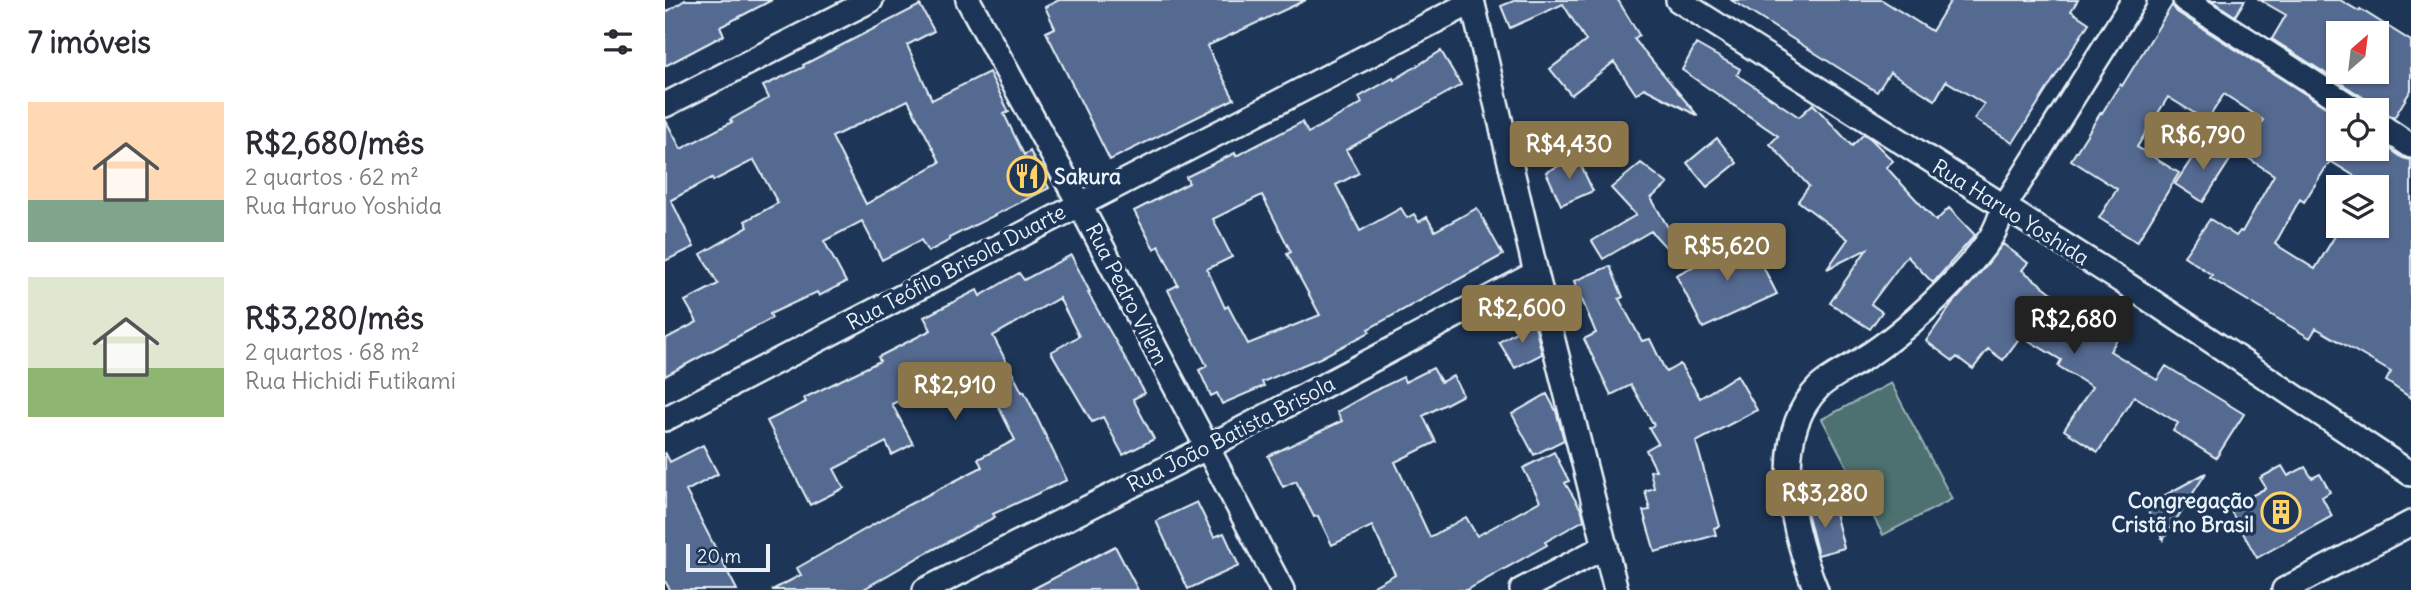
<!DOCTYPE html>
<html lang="pt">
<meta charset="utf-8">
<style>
:root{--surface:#fff;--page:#f2f2f3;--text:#2b2b33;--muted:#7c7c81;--accent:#8a764a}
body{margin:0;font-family:Delius,sans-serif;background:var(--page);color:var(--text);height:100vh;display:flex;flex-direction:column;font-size:26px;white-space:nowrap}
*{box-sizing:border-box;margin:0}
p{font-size:23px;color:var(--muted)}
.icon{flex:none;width:38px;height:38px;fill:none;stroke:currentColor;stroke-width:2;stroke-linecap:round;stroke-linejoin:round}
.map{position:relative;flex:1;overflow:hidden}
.side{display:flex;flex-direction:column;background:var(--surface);width:665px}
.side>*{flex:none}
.needle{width:46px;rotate:28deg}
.buttons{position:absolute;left:1661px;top:21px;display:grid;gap:14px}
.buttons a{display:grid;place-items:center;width:63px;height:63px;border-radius:0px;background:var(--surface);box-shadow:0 2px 5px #0004;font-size:35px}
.scale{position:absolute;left:21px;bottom:18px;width:84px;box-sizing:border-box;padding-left:7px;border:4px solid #e8f1f8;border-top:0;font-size:19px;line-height:24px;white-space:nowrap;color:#e8f1f8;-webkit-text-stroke:5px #1d3557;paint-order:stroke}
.price{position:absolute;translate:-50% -60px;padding:0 16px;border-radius:7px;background:var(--accent);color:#fff;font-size:23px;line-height:46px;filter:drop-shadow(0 2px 4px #0008)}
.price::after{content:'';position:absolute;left:50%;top:42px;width:21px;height:16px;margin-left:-10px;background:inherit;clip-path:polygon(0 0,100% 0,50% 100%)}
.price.on{background:#222;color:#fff}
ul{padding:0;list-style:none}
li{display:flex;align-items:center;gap:21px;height:175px;padding:0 28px}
li span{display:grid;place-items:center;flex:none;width:196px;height:140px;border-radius:0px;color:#555}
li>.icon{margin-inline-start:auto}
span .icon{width:84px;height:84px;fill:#fffc;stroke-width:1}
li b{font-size:30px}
h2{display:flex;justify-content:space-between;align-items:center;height:84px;padding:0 28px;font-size:30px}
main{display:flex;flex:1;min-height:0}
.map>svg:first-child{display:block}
</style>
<main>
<section class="side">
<h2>7 imóveis<svg class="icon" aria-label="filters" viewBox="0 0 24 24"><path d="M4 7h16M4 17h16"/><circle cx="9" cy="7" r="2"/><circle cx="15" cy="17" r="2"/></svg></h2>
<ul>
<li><span style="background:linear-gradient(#ffd9b3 70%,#7fa58c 0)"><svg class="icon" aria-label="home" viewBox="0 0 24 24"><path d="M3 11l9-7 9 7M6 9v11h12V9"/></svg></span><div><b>R$2,680/mês</b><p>2 quartos · 62 m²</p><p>Rua Haruo Yoshida</p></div></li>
<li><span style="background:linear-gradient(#dfe7d0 65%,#8fb573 0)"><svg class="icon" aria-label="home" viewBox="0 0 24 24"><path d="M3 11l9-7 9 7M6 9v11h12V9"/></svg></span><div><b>R$3,280/mês</b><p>2 quartos · 68 m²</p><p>Rua Hichidi Futikami</p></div></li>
</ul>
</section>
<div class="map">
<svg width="1746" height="590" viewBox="0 0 1746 590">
<rect width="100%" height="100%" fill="#1d3557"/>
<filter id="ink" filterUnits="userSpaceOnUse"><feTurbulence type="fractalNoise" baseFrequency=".0143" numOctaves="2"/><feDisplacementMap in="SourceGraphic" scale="14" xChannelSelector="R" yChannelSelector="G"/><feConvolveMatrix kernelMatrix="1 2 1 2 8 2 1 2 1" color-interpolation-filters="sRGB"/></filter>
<g filter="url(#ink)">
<path fill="#4e6f6f" stroke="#9bb0b4" stroke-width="2" d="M1226,383L1287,499L1218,535L1157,419Z"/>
<path fill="#546b91" stroke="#e8f1f8" stroke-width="2" fill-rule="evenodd" d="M20,0H107L55,27L59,35L0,66V13Z
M394,0H641L542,46L569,99L445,160L381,32L390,28L380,7Z
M851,0H953L974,35L969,39L1033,116L979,88L971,94L949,62L906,95L885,69L921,41L898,4L845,28L836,6Z
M1066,0H1217L1267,31L1286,0H1413L1406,11L1424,23L1348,143L1309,119L1319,104L1281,81L1270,100L1225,72L1212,92Z
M1546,0H1580L1570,16Z
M1595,0H1675L1694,11L1695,9L1746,41V90L1729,118L1714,109L1705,110L1703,103L1699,98L1607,39L1621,15ZM1673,33H1712V72H1673Z
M255,5L269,31L242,45L267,100L324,72L344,112L339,114L359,155L365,151L384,188L284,238L285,240L263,252L256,240L217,260L197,221L159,241L181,282L154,296L152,292L105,314L107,318L0,376V339L32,322L20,301L53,284L36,254L83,227L80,221L113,203L89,160L48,181L47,178L6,200L29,247L0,261V119L16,149L67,122L65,120L104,98L98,86L139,67L138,65ZM243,100L275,162L201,204L167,137Z
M1507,5L1512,12L1673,115V149H1712V140L1738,158L1746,160V398L1721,381L1726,372L1651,328L1645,338L1545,278L1547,275L1519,256L1545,219L1571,236L1575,231L1577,232L1609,175L1577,154L1598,120L1559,94L1542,121L1503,97L1472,147L1514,173L1472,242L1434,218L1452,189L1406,160L1436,112L1437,113L1455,84L1457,86ZM1665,161L1704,185L1702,187H1712V226H1676L1650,269L1610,244L1635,199L1639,202Z
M1031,44L1075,69L1072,75L1134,117L1148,104L1187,146L1199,134L1206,139L1228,161L1221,167L1271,221L1284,208L1310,235L1268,283L1242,256L1206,304L1217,312L1205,329L1165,303L1202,249L1162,269L1183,239L1133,201L1144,186L1105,144L1113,136L1017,70Z
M776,51L796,85L681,150L694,173L671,185L695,231L736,208L742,218L749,214L754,222L762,217L770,231L812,208L838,255L703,329L705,332L655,358L597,382L599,386L557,404L552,393L546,396L534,370L542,366L503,290L513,285L494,246L489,249L469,211L524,183L521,177L570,153L571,156L637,122L643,133L697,103L694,97L728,78L729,80ZM597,195L626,252L622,254L655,315L583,344L563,306L560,308L542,269L567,257L548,219Z
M1052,138L1072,163L1042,187L1022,163Z
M1537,143L1565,160L1538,202L1510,184Z
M912,157L928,191L896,205L881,172Z
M976,163L1003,184L986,198L1016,250L1008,255L986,231L938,259L927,241L971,215L946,188Z
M1082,235L1112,294L1038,328L1011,275L1058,252V247Z
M1338,244L1363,263L1357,270L1387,293L1385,296L1422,318L1426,312L1457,332L1445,351L1492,380L1501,366L1579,414L1551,458L1508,431L1513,423L1469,396L1433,452L1399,430L1427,387L1393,366L1396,360L1356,336L1338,360L1323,349L1308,369L1292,357L1288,361L1261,341L1288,303L1311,278Z
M406,255L425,292L423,293L480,393L468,399L489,439L458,455L438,417L427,422L386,352L414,336L394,298L328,336L357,392L359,391L402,480L328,514L330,517L256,556L197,590H107L136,575L132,568L243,505L317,467L313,459L350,440L321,381L302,390L293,372L227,404L248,444L227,455L221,442L169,469L179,488L145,505L102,421L141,402L139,398L215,361L213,357L266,330L259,317L312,290L315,296L354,273L359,280Z
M945,266L958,297L954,299L977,341L985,339L1001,372L1015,364L1035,398L1072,375L1092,410L1031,442L1055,526L1049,528L1051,535L990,552L978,511L985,510L980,491L989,488L985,471L991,470L981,450L993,443L984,428L989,425L966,385L946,395L919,339L931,333L909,281Z
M869,321L877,354L850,368L834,342Z
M768,368L776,382L788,376L798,395L758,416L771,442L730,462L765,537L801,517L812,536L875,501L858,468L889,452L904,481L900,483L917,511L919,520L880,542L882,545L802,590H702L730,574L707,526L667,545L653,516L649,517L631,481L618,487L603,456L677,421L672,412L707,392L738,377L740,382Z
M882,394L891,411L899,440L869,455L847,414Z
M38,445L53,474L21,491L72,590H5L0,581V452L5,462Z
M1617,466L1623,476L1640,467L1647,478L1655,474L1665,492L1657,497L1667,516L1592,558L1564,508L1601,488L1595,478Z
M1541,473L1498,540L1480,506Z
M532,502L549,537L559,533L574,566L523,589L491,521Z
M1168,505L1179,548L1153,555L1142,512Z
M450,546L473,590H366Z"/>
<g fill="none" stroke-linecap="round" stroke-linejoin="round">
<g stroke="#e8f1f8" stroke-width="28">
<path id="minor" d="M303,0L414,203L617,590
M807,0L871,273L951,590
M1013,0L1458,282L1746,474
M1520,0L1691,110
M0,105L206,0
M1712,123L1746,146
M0,419L807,2
M260,590L541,448L871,273
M857,590L941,546
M1151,590C1128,532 1103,438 1154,387C1167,375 1185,368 1199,358C1240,332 1299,277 1326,237C1332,228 1335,217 1339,207L1469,0
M1619,590L1746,523"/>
</g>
<use href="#minor" stroke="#1d3557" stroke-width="23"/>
</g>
</g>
<defs>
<g id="restaurant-ring" transform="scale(2.0125)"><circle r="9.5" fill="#1d3557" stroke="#ffd166" stroke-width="1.5"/><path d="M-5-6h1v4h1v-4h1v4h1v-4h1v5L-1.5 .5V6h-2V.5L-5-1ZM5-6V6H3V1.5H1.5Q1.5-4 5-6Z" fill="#ffd166"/></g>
<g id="building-ring" transform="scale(2.0125)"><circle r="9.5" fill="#1d3557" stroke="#ffd166" stroke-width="1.5"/><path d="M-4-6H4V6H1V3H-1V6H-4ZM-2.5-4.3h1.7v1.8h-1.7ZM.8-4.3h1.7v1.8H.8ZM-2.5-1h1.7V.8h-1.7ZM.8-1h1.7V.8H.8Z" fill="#ffd166"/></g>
</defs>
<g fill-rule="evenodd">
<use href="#restaurant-ring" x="362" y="176"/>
<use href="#building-ring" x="1616" y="512"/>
</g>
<g text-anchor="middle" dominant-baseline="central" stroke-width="7" stroke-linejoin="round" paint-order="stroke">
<g font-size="21" font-weight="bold" fill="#e8f1f8" stroke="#1d3557" text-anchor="start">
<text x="389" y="176">Sakura</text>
<text x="1589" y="500" text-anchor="end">Congregação<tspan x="1589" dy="24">Cristã no Brasil</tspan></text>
</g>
<g font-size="21" fill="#e8f1f8" stroke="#1d3557">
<text transform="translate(1346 212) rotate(32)">Rua Haruo Yoshida</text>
<text transform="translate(291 267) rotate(-28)">Rua Teófilo Brisola Duarte</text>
<text transform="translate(462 294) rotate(63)">Rua Pedro Vilem</text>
<text transform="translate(566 434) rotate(-27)">Rua João Batista Brisola</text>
</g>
</g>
</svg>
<div class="buttons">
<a><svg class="needle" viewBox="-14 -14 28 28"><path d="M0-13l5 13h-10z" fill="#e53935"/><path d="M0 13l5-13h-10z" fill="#7c7c81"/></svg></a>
<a><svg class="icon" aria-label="locate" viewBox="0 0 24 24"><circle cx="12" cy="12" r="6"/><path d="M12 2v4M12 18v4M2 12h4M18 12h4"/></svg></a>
<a><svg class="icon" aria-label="layers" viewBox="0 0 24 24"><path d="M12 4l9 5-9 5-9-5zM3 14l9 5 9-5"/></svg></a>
</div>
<div class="scale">20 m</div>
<b class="price" style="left:1538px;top:172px">R$6,790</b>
<b class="price" style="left:904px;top:181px">R$4,430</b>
<b class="price" style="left:1062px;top:283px">R$5,620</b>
<b class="price" style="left:857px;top:345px">R$2,600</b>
<b class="price on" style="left:1409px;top:356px">R$2,680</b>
<b class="price" style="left:290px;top:422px">R$2,910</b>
<b class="price" style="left:1160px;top:530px">R$3,280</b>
</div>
</main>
